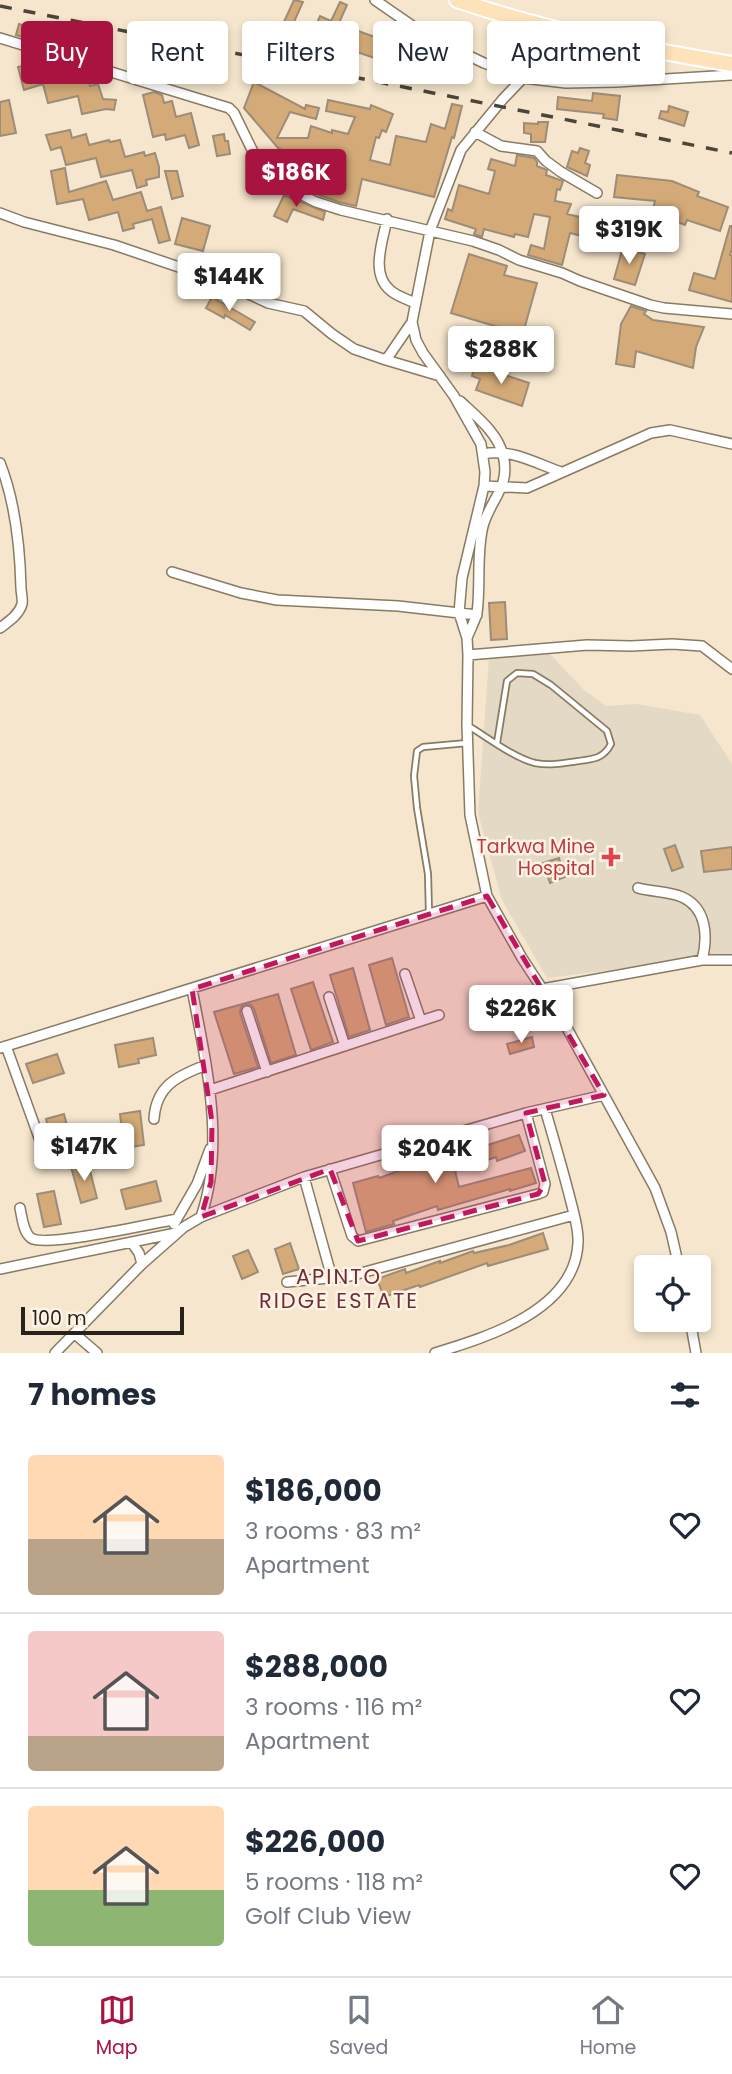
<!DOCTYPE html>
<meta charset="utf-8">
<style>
:root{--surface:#fff;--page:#f2f2f3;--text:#1f2937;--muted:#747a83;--line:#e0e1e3;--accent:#a9133f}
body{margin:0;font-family:Poppins,sans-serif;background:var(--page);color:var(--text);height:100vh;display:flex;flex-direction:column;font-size:26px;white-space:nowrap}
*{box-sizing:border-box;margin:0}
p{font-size:23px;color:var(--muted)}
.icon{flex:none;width:38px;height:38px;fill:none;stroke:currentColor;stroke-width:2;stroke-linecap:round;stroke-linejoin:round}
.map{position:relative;height:1353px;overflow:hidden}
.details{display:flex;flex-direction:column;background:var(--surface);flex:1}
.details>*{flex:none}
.top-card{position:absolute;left:21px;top:21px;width:691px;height:63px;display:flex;gap:14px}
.fabs{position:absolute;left:634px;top:1255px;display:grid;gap:14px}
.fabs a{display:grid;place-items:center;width:77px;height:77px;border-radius:7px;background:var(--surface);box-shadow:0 4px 10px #0003;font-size:35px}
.scale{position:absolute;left:21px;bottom:18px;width:163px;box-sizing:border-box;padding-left:7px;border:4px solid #28231a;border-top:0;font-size:19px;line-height:24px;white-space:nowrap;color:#28231a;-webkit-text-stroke:5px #fdf4e5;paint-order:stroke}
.price{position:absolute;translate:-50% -60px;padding:0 16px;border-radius:7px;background:#fff;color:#222;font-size:23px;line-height:46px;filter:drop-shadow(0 2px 4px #0008)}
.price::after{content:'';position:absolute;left:50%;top:42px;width:21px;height:16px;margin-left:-10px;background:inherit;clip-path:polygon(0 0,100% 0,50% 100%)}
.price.on{background:var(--accent);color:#fff}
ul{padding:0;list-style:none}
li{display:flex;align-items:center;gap:21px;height:175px;padding:0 28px}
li+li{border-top:2px solid var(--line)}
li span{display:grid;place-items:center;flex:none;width:196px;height:140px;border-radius:7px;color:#555}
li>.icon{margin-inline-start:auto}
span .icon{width:84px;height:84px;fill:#fffc;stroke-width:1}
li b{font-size:30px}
h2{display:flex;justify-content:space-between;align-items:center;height:84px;padding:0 28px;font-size:30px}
.tag{padding:0 24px;border-radius:7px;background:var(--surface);box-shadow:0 4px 10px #0003;font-size:24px;line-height:63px}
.tag.on{background:var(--accent);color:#fff}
.tabs{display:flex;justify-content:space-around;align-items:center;height:98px;border-top:2px solid var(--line);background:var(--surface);font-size:19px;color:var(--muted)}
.tabs a{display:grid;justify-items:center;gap:4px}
.tabs .on{color:var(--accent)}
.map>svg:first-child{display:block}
</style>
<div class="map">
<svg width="732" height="1353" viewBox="0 0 732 1353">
<rect width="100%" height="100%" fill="#f5e6cd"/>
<path fill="#e4d9c5" d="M547,651L584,690L606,706L636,704L700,715L732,764V955L547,978L502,900L478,813L489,658Z"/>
<path fill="#d4ab78" stroke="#9d8c77" stroke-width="2" fill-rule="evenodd" d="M294,0L303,2L293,24L304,29L296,48L281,41L287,27L283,24Z
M340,2L347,5L335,32L331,31L326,43L311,36L320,16L331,21Z
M19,24L52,33L49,44L16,35Z
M358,31L412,50L411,53L438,61L435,72L407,64L406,69L351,50Z
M44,61L46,68L50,67L51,70L66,67L67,72L80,70L87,72L90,86L98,84L103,99L116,100L114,110L106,109L82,114L78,96L48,103L43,84L24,90L18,67Z
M254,82L305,109L306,105L319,108L316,119L290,112L277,138H308L311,126L332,133V130L348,134L355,117L326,111L328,100L370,109L371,105L393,114L386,132L382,130L379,138L376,137L370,160L390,165L396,136L426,142L431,124L445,129L452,104L462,106L454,138L452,137L434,197L362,179L356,206L339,202L319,195L297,185L302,159L283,176L276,169L292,155L278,148L244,108ZM323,169L343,174L340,190L320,186Z
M154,92L162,95L164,103L172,101L176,117L191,113L199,145L189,148L185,135L166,140L165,134L153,137L143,95Z
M593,93L620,96L617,120L603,118L604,114L557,109L558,97L592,101Z
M9,100L16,133L0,136V102Z
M669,106L688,112L684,126L659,118L661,111L668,112Z
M538,122H548L545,142H531V134L524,133V123L538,124Z
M70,130L72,138L86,134L89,145L109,140L110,142L120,140L125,157L144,152L145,156L155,153L159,167V177L146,180L147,185L137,188L132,170L101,177L96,158L66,165L61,147L51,150L46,135Z
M224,134L225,141H228L230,154L217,156L213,136Z
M580,148L589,151L585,163L590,165L587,176L567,167L572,151L578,153Z
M517,155L534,158L537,162V166L547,170L546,175L563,181L560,190L557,189L555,201L571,204L567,214L593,220L595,209L618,214L613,237L583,230L582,236L570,233L562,265L528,255L531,245L544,249L550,217L534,214L528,237L515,234L514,237L484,229L482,237L474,234L476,229L445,219L448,209L452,211L459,185L489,194L495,171L488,169L491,159L515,166Z
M65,168L69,192L106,181L113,200L141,192L147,211L161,207L170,240L159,243L152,219L133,224L134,228L123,231L118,212L89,220L83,199L57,204L51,171Z
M165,171H177L183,196L172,199Z
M617,175L672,181L699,192L697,196L728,207L720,231L687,220L685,225L670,219L666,237L654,234L655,230L648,228L655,201L614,197Z
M284,195L325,212L323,220L293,209L287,222L274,216Z
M182,218L210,226L203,251L175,244Z
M730,226H732V248L730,255L732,256V302L689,290L694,273L715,279Z
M623,247L645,254L635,285L614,279Z
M469,254L507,266L504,275L537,283L517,355L508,353L512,339L496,335L498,327L451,313Z
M212,297L255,322L250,330L225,315L224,318L206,308Z
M631,306L646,311L644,314L653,320L704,327L696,347L693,368L636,351L634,367L616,364L621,324Z
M475,365L529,383L522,406L476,390L480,379L472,376Z
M505,602L507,639L491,640L489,603Z
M675,845L683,867L672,871L664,849Z
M732,847V869L704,872L701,851Z
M559,858L565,877L550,883L543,863Z
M392,958L409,1017L386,1025L369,965Z
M353,968L370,1030L349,1037L330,975Z
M313,982L333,1042L311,1050L291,989Z
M278,994L296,1055L271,1063L254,1009L251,1005L245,1004L241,1007L240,1013L258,1067L234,1074L214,1012Z
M532,1037L534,1047L510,1054L507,1044Z
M153,1038L156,1055L138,1059L139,1063L119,1067L115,1045Z
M57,1054L64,1073L33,1083L26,1064Z
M140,1111L144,1145L124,1148L120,1114Z
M64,1114L73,1148L55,1153L46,1119Z
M519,1135L525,1151L497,1161L496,1157L455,1171L459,1187L531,1168L536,1183L510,1191V1189L438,1210L437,1206L393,1221L394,1224L366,1232L353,1183L378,1176L379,1178L449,1153L450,1157Z
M88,1163L97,1198L81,1203L71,1167Z
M156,1181L161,1201L126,1209L121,1190Z
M54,1191L61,1224L44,1227L37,1194Z
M543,1233L548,1249L488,1266L487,1263L420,1287L419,1285L384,1297L377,1279L405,1269L406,1273L440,1261V1263L473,1251L474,1253L509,1245Z
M290,1243L299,1269L283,1274L275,1249Z
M248,1250L258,1272L242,1279L233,1256Z"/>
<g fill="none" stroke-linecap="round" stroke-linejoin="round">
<g stroke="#887b64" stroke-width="8">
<path id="lane" d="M467,725C487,737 514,758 535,763C550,766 565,763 579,761C594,759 604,758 611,744L607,731L551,685L533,674L517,673L507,681L497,743
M429,913L428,874L417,808L414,776L417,751L423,747L467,743"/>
</g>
<g stroke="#887b64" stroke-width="12">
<path id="street" d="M375,0L427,36L484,63L523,78L566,83L616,82L732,75
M0,38L229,108L234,113L261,168L280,184L316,202L341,210L473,241L499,250L519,260L562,273L580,281L650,305L664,308L732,314
M523,78L503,99L461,150L430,231L412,322L416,340L423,353L454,396L481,444L485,472L484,486L462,578L459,613L467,638L468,655L467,725L470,815L487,896L522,958L562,1019L655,1188L671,1232L679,1267
M475,132L501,146L537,151L546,161L561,172L597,193
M0,213L24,222L114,245L223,282L268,303L304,311L332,334L354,349L386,360L412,322
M387,219C383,241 370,273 390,290C396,296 407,299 415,303
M386,360L440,376
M460,401C476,416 498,433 503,455C511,487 491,498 483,526C476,555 481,584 477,613C475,621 470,630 467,638
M483,454C510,448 535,463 561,472
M0,463C15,501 20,547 21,588C21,592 23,600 22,604C19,615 8,622 0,628
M484,486L527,488L651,433L670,430L732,444
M172,572L241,593L277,600L398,606L477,615
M468,655L587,645L631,646L672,644L702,646L732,669
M638,888C652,892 668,891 682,897C707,908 708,937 702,960
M405,974L421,1021
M192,989C206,1064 226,1143 201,1217
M542,989L702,960H732
M329,997L345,1046
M247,1011L267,1072
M6,1046L46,1157
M0,1048L487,896
M210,1090L439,1015
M154,1119C156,1086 177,1076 206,1065
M330,1169L352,1236L358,1241L538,1194L543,1192L545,1184L526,1113
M304,1177L332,1278
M20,1208C22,1217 23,1232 31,1238C45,1248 155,1223 177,1219
M174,1224L197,1184L210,1149
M132,1243L139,1253L142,1264
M0,1269L176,1233
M287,1282L350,1276L574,1215
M690,1320L696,1353
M75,1334L97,1353
M55,1353L142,1264L184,1227L201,1217L304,1177L526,1113L604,1095
M435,1353C488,1337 575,1310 578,1243C579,1230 574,1214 571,1202C563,1170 554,1140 545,1109"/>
</g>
<g stroke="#fff" stroke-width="18">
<path id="primary" d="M457,0C548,31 637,48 732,64"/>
</g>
<use href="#lane" stroke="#fff" stroke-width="4.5"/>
<use href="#street" stroke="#fff" stroke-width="9"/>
<use href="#primary" stroke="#fee2b9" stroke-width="14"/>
<path stroke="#4c463a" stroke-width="3.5" stroke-dasharray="12 12" stroke-linecap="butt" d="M0,6L732,153"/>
</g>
<path fill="#c2185b" fill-opacity="0.2" stroke="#c2185b" stroke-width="5" stroke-dasharray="14 9" stroke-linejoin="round" d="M487,896L604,1095L526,1113L545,1184L538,1194L358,1241L330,1169L201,1217L211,1182L212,1122L192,989Z"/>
<path fill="#e0444e" stroke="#fdf4e5" stroke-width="2.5" d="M607.5 846.5h7v7h7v7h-7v7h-7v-7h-7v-7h7z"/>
<g text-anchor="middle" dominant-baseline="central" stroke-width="5" stroke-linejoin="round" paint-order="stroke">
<g font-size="19" fill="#be3a42" stroke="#fdf4e5" text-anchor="end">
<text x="595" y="846">Tarkwa Mine<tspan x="595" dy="22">Hospital</tspan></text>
</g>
<g font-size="21" letter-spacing="2" fill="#722b37" stroke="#fdf4e5">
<text x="339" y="1276">APINTO<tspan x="339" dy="24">RIDGE ESTATE</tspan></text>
</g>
</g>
</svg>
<div class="fabs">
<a><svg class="icon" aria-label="locate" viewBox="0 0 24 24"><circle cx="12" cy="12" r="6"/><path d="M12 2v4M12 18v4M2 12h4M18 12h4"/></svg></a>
</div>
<div class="scale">100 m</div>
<b class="price on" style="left:296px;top:209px">$186K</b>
<b class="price" style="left:629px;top:266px">$319K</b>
<b class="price" style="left:229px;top:313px">$144K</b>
<b class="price" style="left:501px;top:386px">$288K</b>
<b class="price" style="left:521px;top:1045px">$226K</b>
<b class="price" style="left:84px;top:1183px">$147K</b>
<b class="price" style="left:435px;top:1185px">$204K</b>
<div class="top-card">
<a class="tag on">Buy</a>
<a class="tag">Rent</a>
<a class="tag">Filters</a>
<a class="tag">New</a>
<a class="tag">Apartment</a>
</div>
</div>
<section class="details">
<h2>7 homes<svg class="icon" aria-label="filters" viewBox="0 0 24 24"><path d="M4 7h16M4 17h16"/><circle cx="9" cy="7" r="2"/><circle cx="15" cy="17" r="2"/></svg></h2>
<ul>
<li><span style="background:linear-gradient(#ffd9b3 60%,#b9a48a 0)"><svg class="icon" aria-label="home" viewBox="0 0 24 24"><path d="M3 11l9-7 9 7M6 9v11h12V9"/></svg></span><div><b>$186,000</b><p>3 rooms · 83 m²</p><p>Apartment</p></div><svg class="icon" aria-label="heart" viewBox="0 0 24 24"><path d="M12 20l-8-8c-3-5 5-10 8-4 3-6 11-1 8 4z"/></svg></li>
<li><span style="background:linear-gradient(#f6c9c9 75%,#b9a48a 0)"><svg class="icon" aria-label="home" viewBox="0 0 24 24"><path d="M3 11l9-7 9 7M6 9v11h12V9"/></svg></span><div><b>$288,000</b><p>3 rooms · 116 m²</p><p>Apartment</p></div><svg class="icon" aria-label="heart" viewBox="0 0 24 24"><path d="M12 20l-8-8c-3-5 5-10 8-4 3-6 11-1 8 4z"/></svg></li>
<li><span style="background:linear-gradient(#ffd9b3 60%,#8fb573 0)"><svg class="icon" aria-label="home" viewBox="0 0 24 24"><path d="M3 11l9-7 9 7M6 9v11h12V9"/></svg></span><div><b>$226,000</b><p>5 rooms · 118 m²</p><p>Golf Club View</p></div><svg class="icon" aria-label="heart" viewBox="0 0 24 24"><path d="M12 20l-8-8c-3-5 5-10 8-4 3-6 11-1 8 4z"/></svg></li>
</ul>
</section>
<nav class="tabs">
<a class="on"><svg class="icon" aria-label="map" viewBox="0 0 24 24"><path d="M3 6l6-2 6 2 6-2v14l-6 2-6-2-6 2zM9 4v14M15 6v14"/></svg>Map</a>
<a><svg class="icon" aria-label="saved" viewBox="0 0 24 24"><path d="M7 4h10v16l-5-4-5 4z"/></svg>Saved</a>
<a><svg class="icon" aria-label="home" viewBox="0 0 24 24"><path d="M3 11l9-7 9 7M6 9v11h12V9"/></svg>Home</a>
</nav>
